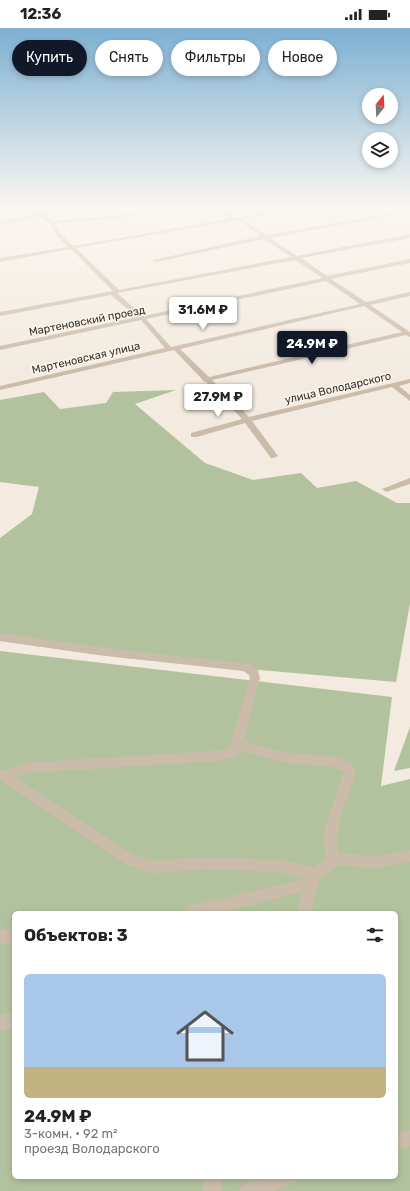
<!DOCTYPE html>
<html lang="ru">
<meta charset="utf-8">
<style>
:root{--surface:#fff;--page:#f6f6f6;--text:#222;--muted:#767676;--line:#e0e0e0;--accent:#111827}
body{margin:0;font-family:Rubik,sans-serif;background:var(--page);color:var(--text);height:100vh;display:flex;flex-direction:column;font-size:15px;white-space:nowrap}
*{box-sizing:border-box;margin:0}
p{font-size:13px;color:var(--muted)}
.icon{flex:none;width:22px;height:22px;fill:none;stroke:currentColor;stroke-width:2;stroke-linecap:round;stroke-linejoin:round}
.map{position:relative;flex:1;overflow:hidden}
.details{position:absolute;left:12px;top:883px;width:386px;height:268px;display:flex;flex-direction:column;background:var(--surface);border-radius:6px;box-shadow:0 2px 6px #0003}
.details>*{flex:none}
.banner{position:absolute;left:12px;top:12px;width:386px;height:36px;display:flex;gap:8px}
.needle{width:26px;rotate:18deg}
.tools{position:absolute;left:362px;top:60px;display:grid;gap:8px}
.tools a{display:grid;place-items:center;width:36px;height:36px;border-radius:50%;background:var(--surface);box-shadow:0 2px 6px #0003;font-size:20px}
.price{position:absolute;translate:-50% -34px;padding:0 9px;border-radius:4px;background:#fff;color:#222;font-size:13px;line-height:26px;filter:drop-shadow(0 1px 2px #0008)}
.price::after{content:'';position:absolute;left:50%;top:24px;width:12px;height:9px;margin-left:-6px;background:inherit;clip-path:polygon(0 0,100% 0,50% 100%)}
.price.current{background:var(--accent);color:#fff}
ul{padding:0;list-style:none}
li{display:grid;align-content:center;gap:8px;height:212px;padding:0 12px}
li+li{border-top:1px solid var(--line)}
li span{display:grid;place-items:center;height:124px;border-radius:6px;color:#555}
li>.icon{margin-inline-start:auto}
span .icon{width:72px;height:72px;fill:#fffc;stroke-width:1}
li b{font-size:17px}
h2{display:flex;justify-content:space-between;align-items:center;height:48px;padding:0 12px;font-size:17px}
.tag{padding:0 14px;border-radius:18px;background:var(--surface);box-shadow:0 2px 6px #0003;font-size:14px;line-height:36px}
.tag.current{background:var(--accent);color:#fff}
.status{display:flex;justify-content:space-between;align-items:center;height:28px;padding:0 20px;background:var(--surface);direction:ltr}
.status svg{height:11px;fill:currentColor}
.map>svg:first-child{display:block}
</style>
<div class="status"><b>12:36</b><svg viewBox="0 0 49 12"><path d="M0 12V9h3v3zM5 12V6h3v6zM10 12V3h3v9zM15 12V0h3v12zM26 1h20v11H26zM47 4h2v5h-2z"/></svg></div>
<div class="map">
<svg width="410" height="1163" viewBox="0 0 410 1163">
<rect width="100%" height="100%" fill="#f3ebdf"/>
<path fill="#b3c29e" fill-rule="evenodd" d="M176,362L135,376L205,435L253,452L301,445L317,460L356,453L397,475H410V575L396,654L123,630L0,613V510L32,486L39,459L0,454V372L44,364L60,381L106,375L113,364Z
M0,623L392,669L381,758L410,751V1163H0ZM14,885H396V1149H14Z
M410,699V740L394,743Z"/>
<g fill="none" stroke-linecap="round" stroke-linejoin="round">
<path fill="#cbbcaa" fill-rule="evenodd" d="M26,179H31L40,185L65,179H74L44,187L53,193L116,188L162,179H173L116,190L55,196L61,206L73,218L229,191L216,179H221L234,190L297,179H308L243,191L266,207L410,182V184L270,210L297,228L410,206V210L301,230L327,248L410,231V235L331,251L366,274L410,264V268L370,277L410,304V309L406,307L212,352L249,389L410,351V355L399,358L410,367V373L392,359L252,393L278,428L274,430H271L245,395L197,409H191V405L242,391L206,354L203,353L202,351L174,322L0,362V358L165,320L141,292L0,322V318L137,289L111,267L0,288V284L113,263L71,221L0,234V230L68,219L57,208L50,196L39,188L0,198V194L35,186ZM238,192L261,208L153,232L156,234L264,211L291,229L119,262L76,220ZM295,232L323,250L143,288L117,265ZM326,253L360,276L171,319L146,291ZM364,278L402,304L209,349L180,321Z
M410,450V456L386,464L382,461Z
M0,605L98,619L250,636L258,642L260,650L244,713L281,724L335,729L352,736L356,744C346,773 334,795 339,827L347,825L371,829L410,822V834L371,841L347,837L336,839L320,850L311,885H297L302,864L219,885H184L186,880L191,878L306,850L279,844L204,841L155,845L142,842L125,836L0,752V741L6,743L26,735L227,722L231,715L250,650L249,647L243,643L98,627L0,613ZM240,722L281,734L334,739L344,744L325,799L324,812L326,831L313,839L279,832L204,829L155,833L134,827L15,750L26,745L217,733L235,729Z
M14,900V914L0,916V902Z
M14,984V1000L0,1003V987Z
M410,1102V1118L396,1122V1106Z
M204,1149H222L221,1163H203Z
M264,1149H299L296,1155L274,1163H239L242,1157Z"/>
</g>
<linearGradient id="sky" x2="0" y2="1"><stop stop-color="#7db0d2"/><stop offset="0.52" stop-color="#faf6f1"/><stop offset="1" stop-color="#faf6f1" stop-opacity="0"/></linearGradient>
<rect width="410" height="342" fill="url(#sky)"/>
<g text-anchor="middle" dominant-baseline="central" stroke-width="3.5" stroke-linejoin="round" paint-order="stroke">
<g font-size="11" fill="#39302a" stroke="#faf5eb">
<text transform="translate(87 293) rotate(-11)">Мартеновский проезд</text>
<text transform="translate(86 330) rotate(-13)">Мартеновская улица</text>
<text transform="translate(338 360) rotate(-13)">улица Володарского</text>
</g>
</g>
</svg>
<div class="tools">
<a><svg class="needle" viewBox="-14 -14 28 28"><path d="M0-13l5 13h-10z" fill="#e53935"/><path d="M0 13l5-13h-10z" fill="#767676"/></svg></a>
<a><svg class="icon" aria-label="layers" viewBox="0 0 24 24"><path d="M12 4l9 5-9 5-9-5zM3 14l9 5 9-5"/></svg></a>
</div>
<b class="price" style="left:203px;top:303px">31.6M ₽</b>
<b class="price current" style="left:312px;top:337px">24.9M ₽</b>
<b class="price" style="left:218px;top:390px">27.9M ₽</b>
<div class="banner">
<a class="tag current">Купить</a>
<a class="tag">Снять</a>
<a class="tag">Фильтры</a>
<a class="tag">Новое</a>
</div>
<section class="details">
<h2>Объектов: 3<svg class="icon" aria-label="filters" viewBox="0 0 24 24"><path d="M4 7h16M4 17h16"/><circle cx="9" cy="7" r="2"/><circle cx="15" cy="17" r="2"/></svg></h2>
<ul>
<li><span style="background:linear-gradient(#a9c7e8 75%,#c2b280 0)"><svg class="icon" aria-label="home" viewBox="0 0 24 24"><path d="M3 11l9-7 9 7M6 9v11h12V9"/></svg></span><div><b>24.9M ₽</b><p>3-комн. · 92 m²</p><p>проезд Володарского</p></div></li>
</ul>
</section>
</div>
